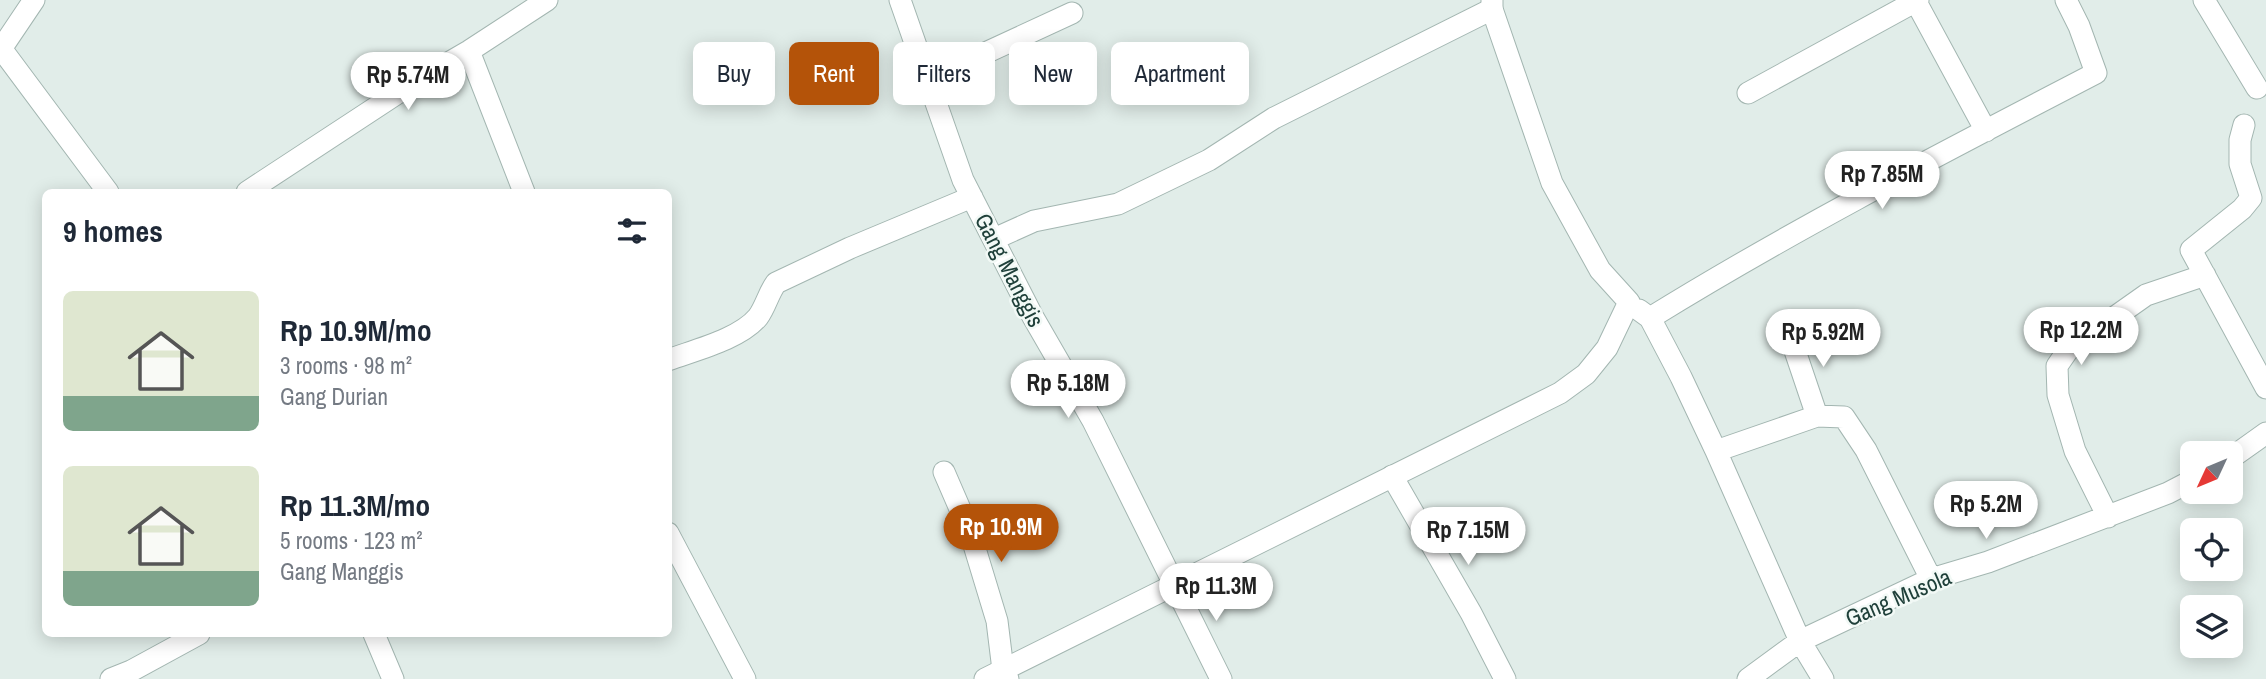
<!DOCTYPE html>
<meta charset="utf-8">
<style>
:root{--surface:#fff;--page:#f2f2f3;--text:#1f2937;--muted:#747a83;--accent:#b45309}
body{margin:0;font-family:"Archivo Narrow",sans-serif;background:var(--page);color:var(--text);height:100vh;display:flex;flex-direction:column;font-size:26px;white-space:nowrap}
*{box-sizing:border-box;margin:0}
p{font-size:23px;color:var(--muted)}
.icon{flex:none;width:38px;height:38px;fill:none;stroke:currentColor;stroke-width:2;stroke-linecap:round;stroke-linejoin:round}
.map{position:relative;flex:1;overflow:hidden}
.drawer{position:absolute;left:42px;top:189px;width:630px;height:448px;display:flex;flex-direction:column;background:var(--surface);border-radius:10px;box-shadow:0 4px 18px #0003}
.drawer>*{flex:none}
.top-card{position:absolute;left:693px;top:42px;width:665px;height:63px;display:flex;gap:14px}
.needle{width:46px;rotate:226deg}
.controls{position:absolute;left:2180px;top:441px;display:grid;gap:14px}
.controls a{display:grid;place-items:center;width:63px;height:63px;border-radius:10px;background:var(--surface);box-shadow:0 4px 18px #0003;font-size:35px}
.price{position:absolute;translate:-50% -60px;padding:0 16px;border-radius:24px;background:#fff;color:#222;font-size:23px;line-height:46px;filter:drop-shadow(0 2px 4px #0008)}
.price::after{content:'';position:absolute;left:50%;top:42px;width:21px;height:16px;margin-left:-10px;background:inherit;clip-path:polygon(0 0,100% 0,50% 100%)}
.price.active{background:var(--accent);color:#fff}
ul{padding:0;list-style:none}
li{display:flex;align-items:center;gap:21px;height:175px;padding:0 21px}
li span{display:grid;place-items:center;flex:none;width:196px;height:140px;border-radius:10px;color:#555}
li>.icon{margin-inline-start:auto}
span .icon{width:84px;height:84px;fill:#fffc;stroke-width:1}
li b{font-size:30px}
h2{display:flex;justify-content:space-between;align-items:center;height:84px;padding:0 21px;font-size:30px}
.pill{padding:0 24px;border-radius:10px;background:var(--surface);box-shadow:0 4px 18px #0003;font-size:24px;line-height:63px}
.pill.active{background:var(--accent);color:#fff}
.map>svg:first-child{display:block}
</style>
<div class="map">
<svg width="2266" height="679" viewBox="0 0 2266 679">
<rect width="100%" height="100%" fill="#e1ede9"/>
<g fill="none" stroke-linecap="round" stroke-linejoin="round">
<g stroke="#a3b6b1" stroke-width="23">
<path id="minor" d="M900,0L963,180L1033,317L1093,421L1221,679
M1915,0L1986,131
M2204,0L2257,88
M1,49L34,0
M469,51L524,192
M927,80L1072,13
M1748,93L1918,0
M2244,125L2240,140V164L2251,198L2242,209L2191,250L2266,388
M247,192L407,87L469,51L547,0
M994,239L1034,221L1118,204L1209,160L1274,118L1492,9
M1639,310L1650,318L1681,377L1716,451L1800,641L1823,679
M1650,318C1794,229 1946,151 2096,73L2079,26L2066,0
M1790,336L1817,416
M668,360C695,350 740,339 758,317C766,306 768,294 776,283L850,248L972,197
M1716,451L1817,416L1844,417L1866,450L1931,579
M2231,458L2266,433
M944,472L970,532L997,621L1003,670L1008,679
M1392,476L1471,613L1505,679
M2108,517L2075,451L2058,395L2057,366L2068,350L2146,295L2205,275
M668,533L745,679
M111,679L131,671L199,634
M1748,679L1800,641L1931,579L1988,562L2168,493L2193,480"/>
</g>
<g stroke="#a3b6b1" stroke-width="23">
<path id="tertiary" d="M0,47L108,192
M374,634L393,679
M985,679L1560,393L1586,374L1607,348L1629,302L1600,270L1552,183L1492,9V0"/>
</g>
<use href="#minor" stroke="#fff" stroke-width="21"/>
<use href="#tertiary" stroke="#fff" stroke-width="21"/>
</g>
<g text-anchor="middle" dominant-baseline="central" stroke-width="5" stroke-linejoin="round" paint-order="stroke">
<g font-size="23" fill="#1f403a" stroke="#f2f9f6">
<text transform="translate(1010 270) rotate(63)">Gang Manggis</text>
<text transform="translate(1898 597) rotate(-23)">Gang Musola</text>
</g>
</g>
</svg>
<div class="controls">
<a><svg class="needle" viewBox="-14 -14 28 28"><path d="M0-13l5 13h-10z" fill="#e53935"/><path d="M0 13l5-13h-10z" fill="#747a83"/></svg></a>
<a><svg class="icon" aria-label="locate" viewBox="0 0 24 24"><circle cx="12" cy="12" r="6"/><path d="M12 2v4M12 18v4M2 12h4M18 12h4"/></svg></a>
<a><svg class="icon" aria-label="layers" viewBox="0 0 24 24"><path d="M12 4l9 5-9 5-9-5zM3 14l9 5 9-5"/></svg></a>
</div>
<b class="price" style="left:408px;top:112px">Rp 5.74M</b>
<b class="price" style="left:1882px;top:211px">Rp 7.85M</b>
<b class="price" style="left:2081px;top:367px">Rp 12.2M</b>
<b class="price" style="left:1823px;top:369px">Rp 5.92M</b>
<b class="price" style="left:1068px;top:420px">Rp 5.18M</b>
<b class="price" style="left:1986px;top:541px">Rp 5.2M</b>
<b class="price active" style="left:1001px;top:564px">Rp 10.9M</b>
<b class="price" style="left:1468px;top:567px">Rp 7.15M</b>
<b class="price" style="left:1216px;top:623px">Rp 11.3M</b>
<div class="top-card">
<a class="pill">Buy</a>
<a class="pill active">Rent</a>
<a class="pill">Filters</a>
<a class="pill">New</a>
<a class="pill">Apartment</a>
</div>
<section class="drawer">
<h2>9 homes<svg class="icon" aria-label="filters" viewBox="0 0 24 24"><path d="M4 7h16M4 17h16"/><circle cx="9" cy="7" r="2"/><circle cx="15" cy="17" r="2"/></svg></h2>
<ul>
<li><span style="background:linear-gradient(#dfe7d0 75%,#7fa58c 0)"><svg class="icon" aria-label="home" viewBox="0 0 24 24"><path d="M3 11l9-7 9 7M6 9v11h12V9"/></svg></span><div><b>Rp 10.9M/mo</b><p>3 rooms · 98 m²</p><p>Gang Durian</p></div></li>
<li><span style="background:linear-gradient(#dfe7d0 75%,#7fa58c 0)"><svg class="icon" aria-label="home" viewBox="0 0 24 24"><path d="M3 11l9-7 9 7M6 9v11h12V9"/></svg></span><div><b>Rp 11.3M/mo</b><p>5 rooms · 123 m²</p><p>Gang Manggis</p></div></li>
</ul>
</section>
</div>
